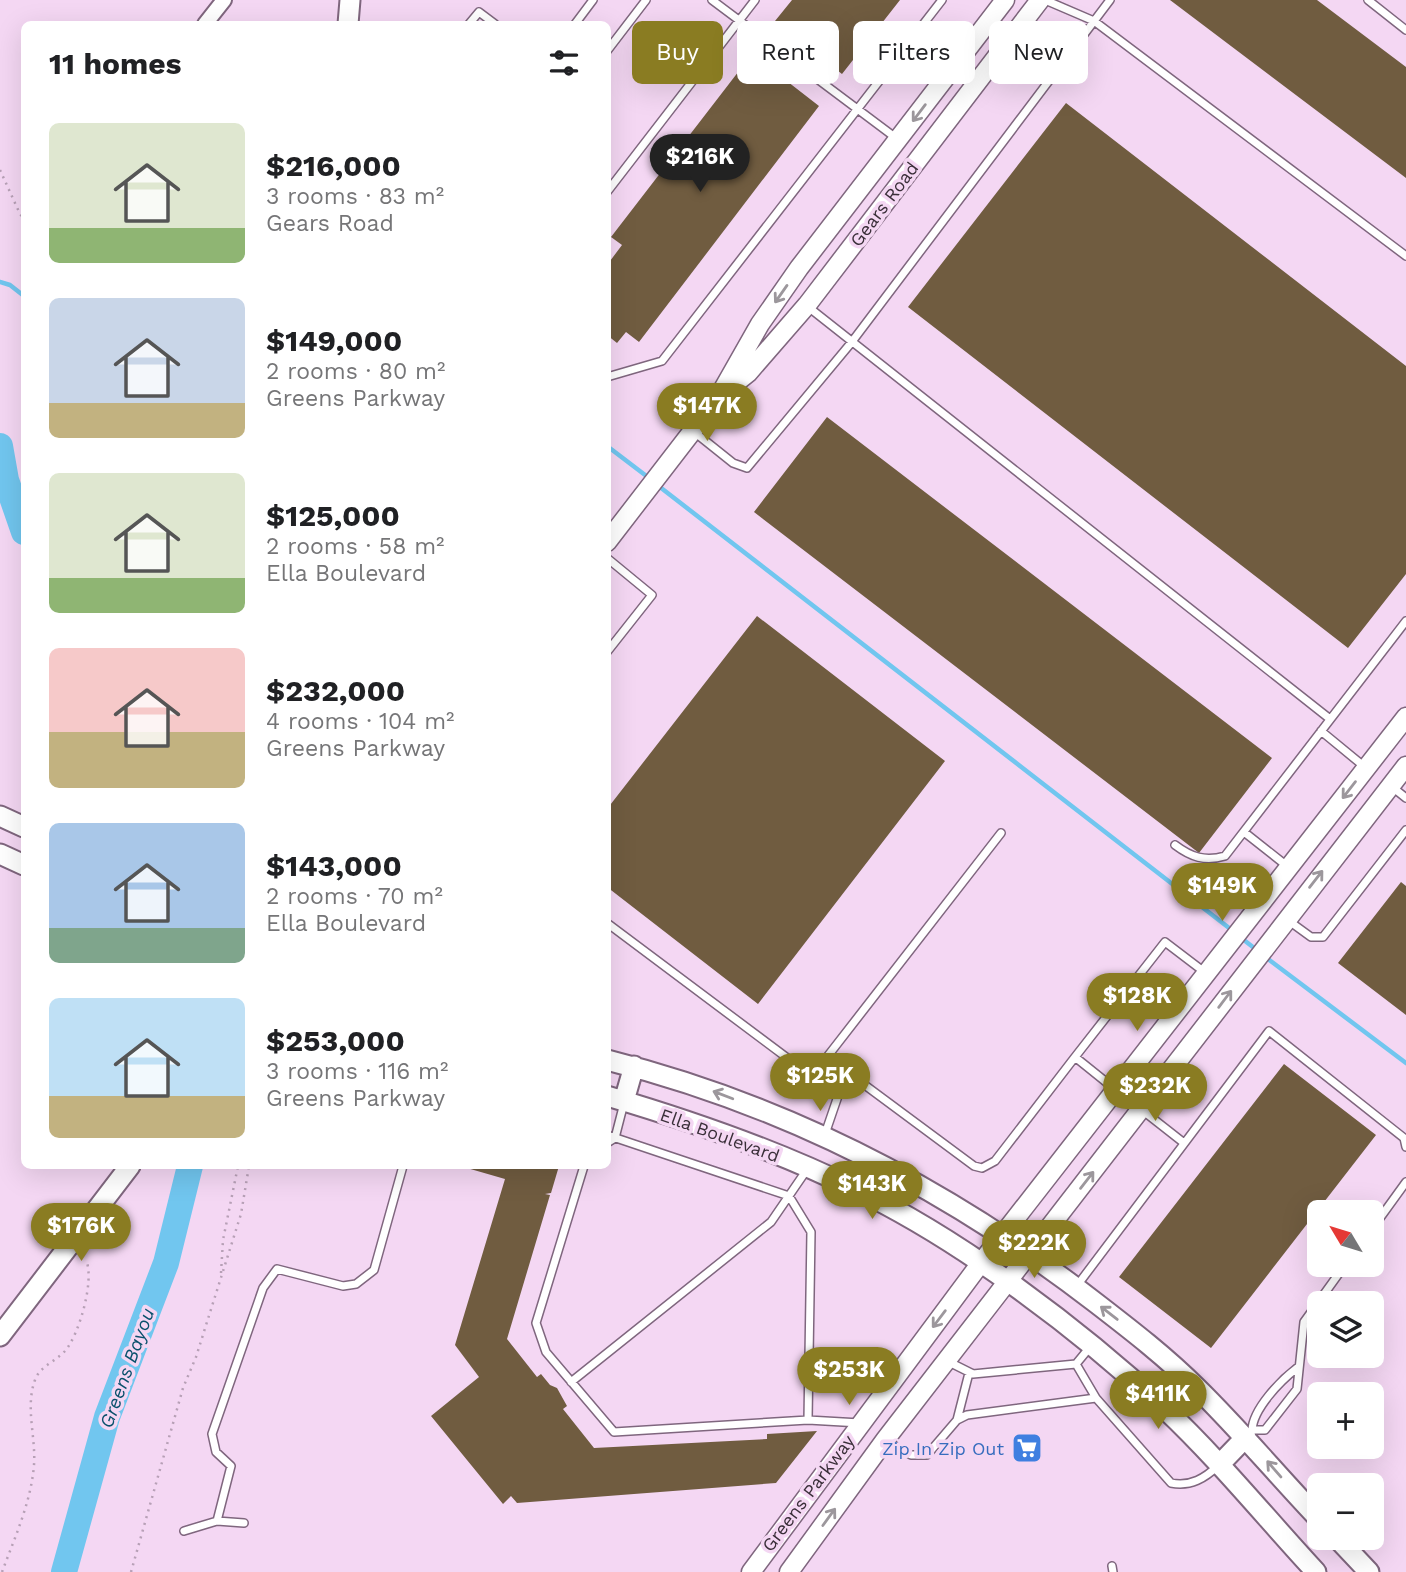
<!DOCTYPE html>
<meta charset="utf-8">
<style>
:root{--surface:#fff;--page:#f2f2f2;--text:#202124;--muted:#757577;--accent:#8a7c22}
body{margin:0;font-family:"Work Sans",sans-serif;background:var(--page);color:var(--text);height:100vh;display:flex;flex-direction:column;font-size:26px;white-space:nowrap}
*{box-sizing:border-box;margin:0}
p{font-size:23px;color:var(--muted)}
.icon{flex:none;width:38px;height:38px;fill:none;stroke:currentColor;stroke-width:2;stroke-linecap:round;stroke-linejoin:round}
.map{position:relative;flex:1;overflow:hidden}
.panel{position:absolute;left:21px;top:21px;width:590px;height:1148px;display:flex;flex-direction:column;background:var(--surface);border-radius:10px;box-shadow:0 7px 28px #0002}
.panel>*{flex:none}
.guide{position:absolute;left:632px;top:21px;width:665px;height:63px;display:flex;gap:14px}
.needle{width:46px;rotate:308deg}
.controls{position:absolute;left:1307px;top:1200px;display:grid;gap:14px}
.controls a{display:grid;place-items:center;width:77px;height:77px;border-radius:10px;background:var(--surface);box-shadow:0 7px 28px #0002;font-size:35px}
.price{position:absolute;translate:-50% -60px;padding:0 16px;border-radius:24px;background:var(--accent);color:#fff;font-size:23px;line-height:46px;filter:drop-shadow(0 2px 4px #0008)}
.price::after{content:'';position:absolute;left:50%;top:42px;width:21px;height:16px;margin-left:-10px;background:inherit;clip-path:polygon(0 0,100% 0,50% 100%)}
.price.on{background:#222;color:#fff}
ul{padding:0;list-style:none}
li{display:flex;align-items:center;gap:21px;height:175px;padding:0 28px}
li span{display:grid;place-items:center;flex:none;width:196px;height:140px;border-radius:10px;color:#555}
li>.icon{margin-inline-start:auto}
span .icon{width:84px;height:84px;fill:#fffc;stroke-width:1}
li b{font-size:30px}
h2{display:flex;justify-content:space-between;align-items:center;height:84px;padding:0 28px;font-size:30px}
.tag{padding:0 24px;border-radius:10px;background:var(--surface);box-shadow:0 7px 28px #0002;font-size:24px;line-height:63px}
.tag.on{background:var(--accent);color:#fff}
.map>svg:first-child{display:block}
</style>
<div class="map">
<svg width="1406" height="1572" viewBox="0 0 1406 1572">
<rect width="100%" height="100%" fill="#f4d7f3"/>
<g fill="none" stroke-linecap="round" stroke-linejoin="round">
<path stroke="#71c6ef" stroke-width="4.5" d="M0,282L10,285L24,296
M607,446L649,478
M656,484L1233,931
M1240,937L1258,951
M1264,956L1406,1063"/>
<path stroke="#71c6ef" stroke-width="26" d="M0,446L6,480L24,532
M64,1572L107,1417L166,1263L190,1166"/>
</g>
<path fill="#705c40" d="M792,0H900L842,74L775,21Z
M1170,0H1317L1406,67V178Z
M752,54L819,106L639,342L626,332L617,343L607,335V265L622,245L611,237Z
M1066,103L1406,366V574L1348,648L908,307Z
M827,417L1272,758L1199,853L754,512Z
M757,616L945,761L758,1004L607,887V809Z
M1401,882L1406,886V1015L1338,963Z
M1284,1064L1376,1135L1211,1348L1119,1277Z
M460,1166H559L551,1193L545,1194L550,1195L507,1339L537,1377L541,1374L550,1385L557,1388L567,1406L563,1409L594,1448L767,1439V1434L817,1431L776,1483L517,1503L511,1496L503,1504L431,1416L479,1377L455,1345L505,1179Z"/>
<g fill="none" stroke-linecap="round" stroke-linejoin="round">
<g stroke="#7f667e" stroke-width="10">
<path id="service" d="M712,0L896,138
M1045,0L1094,21L1406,256
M1368,0L1406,30
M469,24L479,12L495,24
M575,24L593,0
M607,51L646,0
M607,192L755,0
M807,306L1330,719
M607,377L662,361L942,0
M693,431L733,463L747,468L851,343L1110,0
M607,558L652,595L607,652
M1321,731L1366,768
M1391,786L1406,798
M1244,832L1287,866
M1175,845C1191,857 1205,862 1225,856L1406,621
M1289,921L1311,937H1323L1406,830
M607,923L838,1096L824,1137
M827,1057L1001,833
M1075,1057L1165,942L1207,974
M811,1076L827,1057L974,1166L982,1168L995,1161L1075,1057L1116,1090
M1142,1110L1184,1143
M607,1135L789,1196L811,1232L808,1420
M607,1143L615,1138L624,1103
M584,1166L536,1323L546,1352L614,1432L808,1420L860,1423
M1372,1229L1406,1182
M1076,1287L1269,1031L1404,1138L1406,1147
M947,1361L973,1374L1076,1364L1090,1347
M1076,1364L1096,1398
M571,1382L771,1222L808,1168
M957,1420L969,1373
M1252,1430C1253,1409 1280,1381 1297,1368
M1248,1435L1252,1430H1265L1297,1389L1304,1322L1345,1265
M885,1440L911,1455H927L957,1420L967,1415L1096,1398L1171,1483C1191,1487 1205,1478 1219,1465
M217,1521L244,1523
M184,1531L217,1521L231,1466L216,1452L212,1434L263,1288L277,1269L343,1286L356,1284L374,1270L403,1166
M1112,1566L1113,1572"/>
</g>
<g stroke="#7f667e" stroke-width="18">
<path id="minor" d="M205,24L224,0"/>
</g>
<g stroke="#7f667e" stroke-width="21">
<path id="tertiary" d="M723,393L748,373L807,305L1040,0
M607,542L718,398L760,324L799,268L1005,0
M751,1572L980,1264L1406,717
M789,1572L885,1440L1406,766"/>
</g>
<g stroke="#7f667e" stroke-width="23">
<path id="secondary" d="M348,24L350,0
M0,816L24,827
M0,854L24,865
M607,1060C786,1105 951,1191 1096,1303C1131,1330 1166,1357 1197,1388C1240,1430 1278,1476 1320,1520
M607,1096C692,1121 776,1150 855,1189C960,1239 1080,1330 1165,1409C1219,1460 1266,1518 1316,1572
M624,1101L634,1066
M0,1336L130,1166
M1220,1464L1246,1437
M1337,1538L1369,1572"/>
</g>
<path stroke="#b7a0b6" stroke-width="2.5" stroke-dasharray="2 5" stroke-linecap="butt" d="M0,170L20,214L24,219
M221,1273L223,1240L238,1166
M2,1572C15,1537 31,1502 34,1465C36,1437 25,1407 35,1380C40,1366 55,1362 65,1351C79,1335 95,1280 86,1260
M131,1572L183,1388L196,1357L241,1214L249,1166"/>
<use href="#service" stroke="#fff" stroke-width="7"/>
<use href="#minor" stroke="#fff" stroke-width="14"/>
<use href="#tertiary" stroke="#fff" stroke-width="18"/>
<use href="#secondary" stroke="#fff" stroke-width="19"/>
</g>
<defs><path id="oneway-shaft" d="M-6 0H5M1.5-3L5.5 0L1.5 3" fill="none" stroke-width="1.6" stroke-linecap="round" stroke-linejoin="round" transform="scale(1.75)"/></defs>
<g stroke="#9c979c">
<use href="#oneway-shaft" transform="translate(919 113) rotate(127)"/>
<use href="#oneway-shaft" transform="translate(781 294) rotate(125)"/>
<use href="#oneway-shaft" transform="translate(1349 790) rotate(128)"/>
<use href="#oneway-shaft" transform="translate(1316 879) rotate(-52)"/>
<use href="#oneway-shaft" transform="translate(1225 999) rotate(-53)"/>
<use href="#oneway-shaft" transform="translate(723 1095) rotate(-159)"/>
<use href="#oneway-shaft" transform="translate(1087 1180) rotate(-52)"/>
<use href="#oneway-shaft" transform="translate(1109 1313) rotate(-142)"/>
<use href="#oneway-shaft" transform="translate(939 1319) rotate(127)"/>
<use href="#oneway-shaft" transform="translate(1274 1469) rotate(-131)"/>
<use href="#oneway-shaft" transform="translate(829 1517) rotate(-54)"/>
</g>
<defs>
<g id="supermarket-square" transform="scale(1.575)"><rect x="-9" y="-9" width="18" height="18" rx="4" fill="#3f7fe0" stroke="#f4d7f3"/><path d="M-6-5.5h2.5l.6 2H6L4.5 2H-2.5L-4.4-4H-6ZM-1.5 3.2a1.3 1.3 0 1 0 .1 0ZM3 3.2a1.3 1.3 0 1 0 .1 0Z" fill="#fff"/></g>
</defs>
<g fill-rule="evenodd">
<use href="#supermarket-square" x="1027" y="1448"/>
</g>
<g text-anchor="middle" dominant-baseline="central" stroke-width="7" stroke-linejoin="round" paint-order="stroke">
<g font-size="18" fill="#3a2f39" stroke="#f4d7f3">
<text transform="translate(884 204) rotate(-53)">Gears Road</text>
<text transform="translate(720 1135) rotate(20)">Ella Boulevard</text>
<text transform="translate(808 1493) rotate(-53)">Greens Parkway</text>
</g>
<g font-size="18" fill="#366cbe" stroke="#f4d7f3" text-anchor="end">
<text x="1004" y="1448">Zip In Zip Out</text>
</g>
<g font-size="19" font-style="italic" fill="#09506c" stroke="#f4d7f3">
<text transform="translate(127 1368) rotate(-70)">Greens Bayou</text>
</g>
</g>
</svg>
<div class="controls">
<a><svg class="needle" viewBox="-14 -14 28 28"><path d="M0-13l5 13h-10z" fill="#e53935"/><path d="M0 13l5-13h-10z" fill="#757577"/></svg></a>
<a><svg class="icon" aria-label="layers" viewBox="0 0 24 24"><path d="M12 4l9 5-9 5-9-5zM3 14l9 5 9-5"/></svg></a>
<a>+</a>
<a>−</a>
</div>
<b class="price on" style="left:700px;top:194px">$216K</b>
<b class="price" style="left:707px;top:443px">$147K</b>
<b class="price" style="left:1222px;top:923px">$149K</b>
<b class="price" style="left:1137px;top:1033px">$128K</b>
<b class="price" style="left:820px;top:1113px">$125K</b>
<b class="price" style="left:1155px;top:1123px">$232K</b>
<b class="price" style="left:872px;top:1221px">$143K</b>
<b class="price" style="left:81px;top:1263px">$176K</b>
<b class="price" style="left:1034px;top:1280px">$222K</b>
<b class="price" style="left:849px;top:1407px">$253K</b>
<b class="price" style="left:1158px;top:1431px">$411K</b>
<div class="guide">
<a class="tag on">Buy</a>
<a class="tag">Rent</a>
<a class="tag">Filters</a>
<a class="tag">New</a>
</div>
<section class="panel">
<h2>11 homes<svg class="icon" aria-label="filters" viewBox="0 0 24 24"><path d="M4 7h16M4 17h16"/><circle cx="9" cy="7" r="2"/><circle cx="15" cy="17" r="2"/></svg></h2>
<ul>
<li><span style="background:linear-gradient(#dfe7d0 75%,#8fb573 0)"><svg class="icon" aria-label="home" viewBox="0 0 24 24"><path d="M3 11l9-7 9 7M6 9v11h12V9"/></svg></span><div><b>$216,000</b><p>3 rooms · 83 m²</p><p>Gears Road</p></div></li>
<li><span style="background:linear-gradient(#c9d6e8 75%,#c2b280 0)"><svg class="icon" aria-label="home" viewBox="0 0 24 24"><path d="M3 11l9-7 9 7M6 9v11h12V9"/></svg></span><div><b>$149,000</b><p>2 rooms · 80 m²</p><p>Greens Parkway</p></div></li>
<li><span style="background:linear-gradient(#dfe7d0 75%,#8fb573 0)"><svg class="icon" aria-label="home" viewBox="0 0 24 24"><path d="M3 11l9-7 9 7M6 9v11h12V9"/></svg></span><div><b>$125,000</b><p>2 rooms · 58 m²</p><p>Ella Boulevard</p></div></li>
<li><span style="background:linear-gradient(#f6c9c9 60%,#c2b280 0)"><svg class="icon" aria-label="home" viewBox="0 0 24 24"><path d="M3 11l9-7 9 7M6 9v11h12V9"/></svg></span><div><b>$232,000</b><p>4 rooms · 104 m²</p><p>Greens Parkway</p></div></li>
<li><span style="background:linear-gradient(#a9c7e8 75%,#7fa58c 0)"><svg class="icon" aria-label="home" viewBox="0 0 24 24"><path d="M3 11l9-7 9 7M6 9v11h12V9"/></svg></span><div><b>$143,000</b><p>2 rooms · 70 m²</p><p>Ella Boulevard</p></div></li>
<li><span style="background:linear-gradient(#bfe0f5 70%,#c2b280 0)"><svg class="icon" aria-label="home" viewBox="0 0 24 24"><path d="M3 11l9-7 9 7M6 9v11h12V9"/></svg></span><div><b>$253,000</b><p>3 rooms · 116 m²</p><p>Greens Parkway</p></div></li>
</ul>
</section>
</div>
